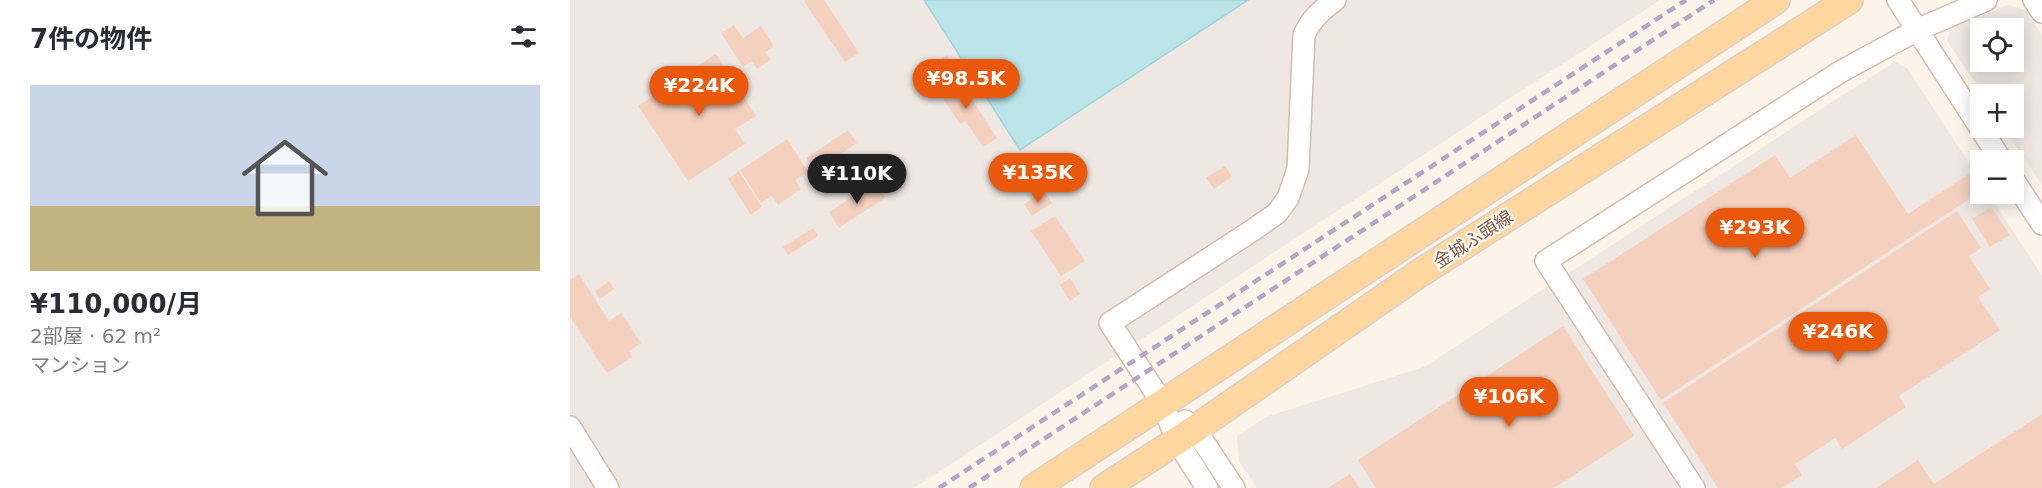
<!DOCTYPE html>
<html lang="ja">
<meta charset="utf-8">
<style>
:root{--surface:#fff;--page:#f2f2f3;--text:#2b2b33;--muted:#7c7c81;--accent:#ea580c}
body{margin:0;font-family:"DejaVu Sans","Noto Sans JP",sans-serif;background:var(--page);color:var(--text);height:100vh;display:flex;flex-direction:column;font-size:22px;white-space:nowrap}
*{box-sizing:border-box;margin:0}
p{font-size:20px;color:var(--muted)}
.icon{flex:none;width:33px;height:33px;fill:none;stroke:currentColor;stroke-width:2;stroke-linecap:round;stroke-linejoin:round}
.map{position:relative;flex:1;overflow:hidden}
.sheet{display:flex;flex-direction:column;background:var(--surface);width:570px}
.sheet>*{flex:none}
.tools{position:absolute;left:1400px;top:18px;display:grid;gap:12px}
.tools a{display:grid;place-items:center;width:54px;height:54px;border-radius:0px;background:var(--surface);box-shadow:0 3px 15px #0003;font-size:30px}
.price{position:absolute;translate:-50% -51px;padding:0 14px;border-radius:21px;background:var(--accent);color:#fff;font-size:20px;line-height:39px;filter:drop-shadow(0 2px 3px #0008)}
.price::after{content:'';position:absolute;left:50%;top:36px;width:18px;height:14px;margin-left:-9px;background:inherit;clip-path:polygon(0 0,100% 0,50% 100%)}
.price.on{background:#222;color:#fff}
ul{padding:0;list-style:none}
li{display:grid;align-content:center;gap:12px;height:318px;padding:0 30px}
li span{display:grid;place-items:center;height:186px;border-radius:0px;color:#555}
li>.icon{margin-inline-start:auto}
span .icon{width:108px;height:108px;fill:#fffc;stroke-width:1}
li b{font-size:26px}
h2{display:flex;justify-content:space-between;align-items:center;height:72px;padding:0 30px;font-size:26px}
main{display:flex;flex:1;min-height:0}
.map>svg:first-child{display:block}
</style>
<main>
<section class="sheet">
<h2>7件の物件<svg class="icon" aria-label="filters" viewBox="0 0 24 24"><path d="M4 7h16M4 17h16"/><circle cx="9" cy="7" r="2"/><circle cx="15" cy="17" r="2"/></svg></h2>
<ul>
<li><span style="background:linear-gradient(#c9d6e8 65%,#c2b280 0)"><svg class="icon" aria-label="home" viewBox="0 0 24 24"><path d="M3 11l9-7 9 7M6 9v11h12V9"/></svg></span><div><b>¥110,000/月</b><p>2部屋 · 62 m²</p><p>マンション</p></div></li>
</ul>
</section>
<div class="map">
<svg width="1472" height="488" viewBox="0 0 1472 488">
<rect width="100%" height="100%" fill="#fdf4e9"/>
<path fill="#eee7e2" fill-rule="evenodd" d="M0,0H354L450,150L678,0H1090L344,488H0Z
M1438,5L1456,10L1472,35V185L1434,128H1443V94H1413L1377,41L1381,27ZM1443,28V62H1410V28Z
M1324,62L1337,68L1410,180V194H1419L1472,276V488H687L669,461L667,436L696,417L854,367Z"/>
<path fill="#bbe4e8" stroke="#a1d5da" stroke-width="1.5" d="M354,0H678L450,150Z"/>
<path fill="#f4d1bf" d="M236,0H254L289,53L275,62L234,1Z
M164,25L173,38L191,26L204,47L195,52L201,60L187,69L182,61L173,67L151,33Z
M146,54L186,116L165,129L175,144L118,181L68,106Z
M377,55L384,66L364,79L357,69Z
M387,76L427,138L413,147L395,121L390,124L367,89Z
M278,130L287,143L244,171L236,158Z
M1286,135L1338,214L1404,171L1410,181V192L1091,400L1013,279L1205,155L1220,178Z
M217,139L238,172L225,180L231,189L208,205L202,196L191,203L170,170Z
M655,166L662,177L644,189L636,178Z
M460,169L466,178L443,193L437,184Z
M169,171L192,207L181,215L158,179Z
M305,182L315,198L269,228L259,212Z
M474,191L482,203L462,216L454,204Z
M1421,207L1440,235L1420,247L1402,219Z
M1387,211L1411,248L1399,256L1420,289L1408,297L1430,330L1329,396L1336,407L1272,449L1265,438L1225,464L1232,475L1212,488H1148L1093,403Z
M485,216L515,261L491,276L461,231Z
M243,228L248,236L218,255L213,247Z
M9,274L39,321L51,313L71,343L59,351L62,357L37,373L0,317V280Z
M500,278L510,294L500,301L490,285Z
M39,281L44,289L30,299L25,291Z
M993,326L1064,436L984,488H806L788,460Z
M1472,414V488H1306L1348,460L1364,484Z
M780,474L789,488H758Z"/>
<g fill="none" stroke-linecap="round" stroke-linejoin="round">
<g stroke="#d3bdb0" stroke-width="24">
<path id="minor" d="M1328,0L1431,160
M1464,0L1472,12
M1443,179L1472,224
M615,421L625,429L664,488
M0,427L38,488
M637,488L607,441L593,404L540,323L683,230L707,213L718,198L728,169L734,35C741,19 752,10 765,0
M1124,488L976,261L1270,72L1347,30L1416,0"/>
</g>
<g stroke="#d9d1cd" stroke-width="30">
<path id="major" d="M464,488L1206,0
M534,488L625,429L850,273L1279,0"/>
</g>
<use href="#minor" stroke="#fff" stroke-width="21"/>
<use href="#major" stroke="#fdd59f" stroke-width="27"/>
<path stroke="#b6a5c9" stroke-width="4.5" stroke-dasharray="9 6" stroke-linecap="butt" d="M369,488L1116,0
M399,488L1144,0"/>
</g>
<g text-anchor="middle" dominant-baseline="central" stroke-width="4.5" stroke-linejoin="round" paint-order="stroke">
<g font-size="18" fill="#79594b" stroke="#fff8f0">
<text transform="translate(903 239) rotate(-33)">金城ふ頭線</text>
</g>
</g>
</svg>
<div class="tools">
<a><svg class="icon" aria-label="locate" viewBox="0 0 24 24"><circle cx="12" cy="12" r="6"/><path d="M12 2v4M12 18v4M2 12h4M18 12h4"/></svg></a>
<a>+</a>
<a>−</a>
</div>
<b class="price" style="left:396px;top:110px">¥98.5K</b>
<b class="price" style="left:129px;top:117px">¥224K</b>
<b class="price" style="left:468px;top:204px">¥135K</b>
<b class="price on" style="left:287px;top:205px">¥110K</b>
<b class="price" style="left:1185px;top:259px">¥293K</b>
<b class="price" style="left:1268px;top:363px">¥246K</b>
<b class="price" style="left:939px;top:428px">¥106K</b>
</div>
</main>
